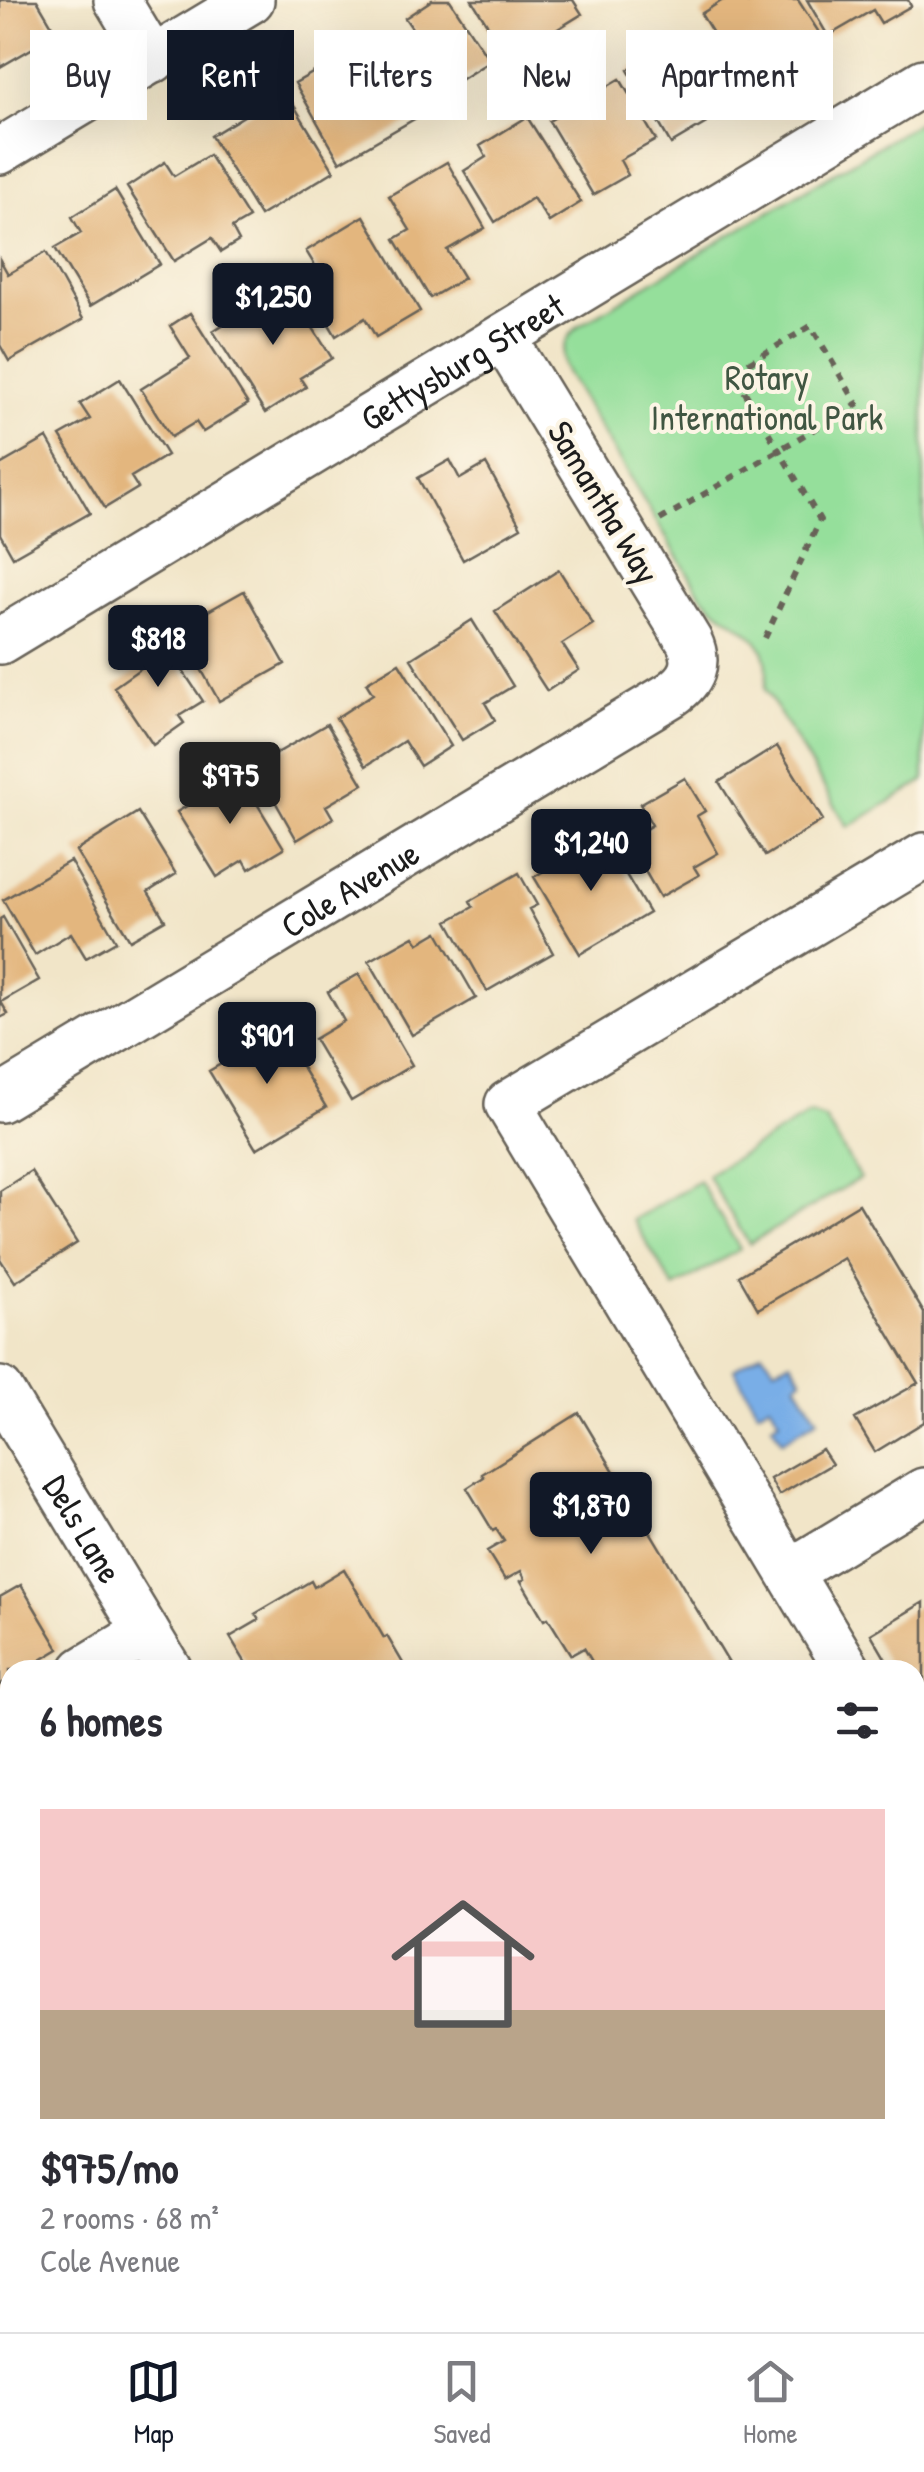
<!DOCTYPE html>
<meta charset="utf-8">
<style>
:root{--surface:#fff;--page:#f2f2f3;--text:#2b2b33;--muted:#7c7c81;--line:#e1e1e2;--accent:#111827}
body{margin:0;font-family:"Patrick Hand",sans-serif;background:var(--page);color:var(--text);height:100vh;display:flex;flex-direction:column;font-size:38px;white-space:nowrap}
*{box-sizing:border-box;margin:0}
p{font-size:32px;color:var(--muted)}
.icon{flex:none;width:55px;height:55px;fill:none;stroke:currentColor;stroke-width:2;stroke-linecap:round;stroke-linejoin:round}
.map{position:relative;flex:1;overflow:hidden}
.drawer{position:absolute;left:0px;top:1660px;width:925px;height:672px;display:flex;flex-direction:column;background:var(--surface);border-radius:30px 30px 0 0;box-shadow:0 10px 40px #0002}
.drawer>*{flex:none}
.guide{position:absolute;left:30px;top:30px;width:865px;height:90px;display:flex;gap:20px}
.price{position:absolute;translate:-50% -85px;padding:0 22px;border-radius:10px;background:var(--accent);color:#fff;font-size:32px;line-height:65px;filter:drop-shadow(0 2px 5px #0008)}
.price::after{content:'';position:absolute;left:50%;top:60px;width:30px;height:22px;margin-left:-15px;background:inherit;clip-path:polygon(0 0,100% 0,50% 100%)}
.price.on{background:#222;color:#fff}
ul{padding:0;list-style:none}
li{display:grid;align-content:center;gap:20px;height:530px;padding:0 40px}
li+li{border-top:2px solid var(--line)}
li span{display:grid;place-items:center;height:310px;border-radius:0px;color:#555}
li>.icon{margin-inline-start:auto}
span .icon{width:180px;height:180px;fill:#fffc;stroke-width:1}
li b{font-size:42px}
h2{display:flex;justify-content:space-between;align-items:center;height:120px;padding:0 40px;font-size:42px}
.tag{padding:0 35px;border-radius:0px;background:var(--surface);box-shadow:0 10px 40px #0002;font-size:35px;line-height:90px}
.tag.on{background:var(--accent);color:#fff}
.tab-bar{display:flex;justify-content:space-around;align-items:center;height:140px;border-top:2px solid var(--line);background:var(--surface);font-size:28px;color:var(--muted)}
.tab-bar a{display:grid;justify-items:center;gap:5px}
.tab-bar .on{color:var(--accent)}
.map>svg:first-child{display:block}
</style>
<div class="map">
<svg width="924" height="2332" viewBox="0 0 924 2332">
<rect width="100%" height="100%" fill="#fcf5e5"/>
<filter id="ink" filterUnits="userSpaceOnUse"><feTurbulence type="fractalNoise" baseFrequency=".01" numOctaves="2"/><feDisplacementMap in="SourceGraphic" scale="20" xChannelSelector="R" yChannelSelector="G"/><feConvolveMatrix kernelMatrix="1 2 1 2 8 2 1 2 1" color-interpolation-filters="sRGB"/></filter>
<filter id="wash" filterUnits="userSpaceOnUse"><feTurbulence type="fractalNoise" baseFrequency=".0048" numOctaves="4" result="noise"/><feDisplacementMap in="SourceGraphic" scale="40" xChannelSelector="R" yChannelSelector="G"/><feGaussianBlur stdDeviation="2.25" result="paint"/><feColorMatrix in="noise" values="0 0 0 0 0 0 0 0 0 0 0 0 0 0 0 0 0 1.4 0 .05"/><feComposite in="paint" operator="in"/></filter>
<g filter="url(#wash)">
<rect width="100%" height="100%" fill="#f1e5c8"/>
<path fill="#95df9b" stroke="#587e5c" stroke-width="2.5" d="M924,119V781L848,827L765,689C778,629 729,630 700,593L567,374C558,354 564,338 580,325Z
M810,1114L825,1119L860,1178L749,1244L707,1175Z
M699,1181L740,1249L674,1288L633,1220Z
M924,2156V2271L915,2274V2159Z
M651,2323H793L776,2332H658Z"/>
<path fill="#79aee7" stroke="#4a6582" stroke-width="2.5" d="M762,1352L775,1368L791,1361L802,1379L796,1383L818,1419L782,1441L772,1425L780,1420L770,1404L758,1411L734,1369Z"/>
<g id="blocks">
<path fill="#e3b67e" d="M0,0H37L57,34L0,67Z
M432,0H450L490,61L422,104L388,52L416,34L405,18Z
M472,0H573L582,14L509,59Z
M723,0H745L748,3L753,0H798L822,37L781,62L791,79L755,101L701,14Z
M807,0H908L911,6L881,23L873,10L828,36Z
M679,41L691,61L714,47L745,100L671,144L628,70Z
M380,56L416,118L340,162L295,83L332,62L342,78Z
M620,79L656,140L620,160L628,175L593,195L549,121Z
M285,91L334,171L260,216L211,136Z
M527,117L581,202L549,222L533,198L495,222L464,171L486,157L480,146Z
M209,155L249,218L232,228L239,241L221,252L212,238L174,261L127,187L165,162L174,176Z
M447,162L485,228L447,250L464,278L430,298L395,239L410,230L389,196Z
M115,190L160,264L90,306L55,248L81,233L72,217Z
M364,216L420,311L376,337L365,318L336,336L309,291L325,282L306,251Z
M46,252L83,319L9,361L0,345V260L8,274Z
M286,285L332,358L300,378L306,387L265,413L213,331Z
M190,313L248,404L203,432L196,422L171,437L141,389L190,358L170,326Z
M120,379L167,455L131,477L138,488L105,508L60,436L90,419L80,404Z
M47,438L90,513L13,557L0,534V465Z
M450,460L460,479L486,464L521,527L463,560L418,478Z
M559,570L593,624L562,644L579,670L547,691L495,611Z
M244,591L285,664L219,701L178,628Z
M472,620L513,686L485,703L495,720L462,740L411,659Z
M157,632L203,701L179,716L184,723L153,745L114,687L141,668L129,651Z
M399,663L451,746L420,766L404,741L366,766L336,718L373,694L366,683Z
M327,724L363,784L326,806L333,818L297,840L255,766Z
M777,746L823,820L765,856L719,782Z
M239,774L284,848L249,869L244,860L217,877L177,812Z
M685,778L705,811L697,816L718,853L694,867L699,875L660,897L627,840L652,825L640,804Z
M138,812L176,874L148,892L165,920L130,940L76,851Z
M600,831L649,913L580,954L534,877L572,854L570,849Z
M70,861L116,941L86,958L71,933L35,955L3,900Z
M519,873L537,905L529,909L553,953L487,991L448,921L473,907L470,901Z
M3,917L39,980L1,1002L8,1014L0,1018V919Z
M438,932L476,998L412,1035L369,961L414,936L419,943Z
M359,974L412,1065L351,1101L314,1039L344,1021L328,992Z
M275,1023L326,1107L256,1149L209,1071L247,1049L243,1042Z
M31,1171L77,1243L15,1282L0,1259V1191Z
M859,1204L924,1313V1422L875,1452L855,1419L918,1383L844,1258L758,1309L739,1276Z
M579,1413L733,1670H597L584,1648L571,1655L548,1618L544,1620L521,1581L525,1579L521,1571L505,1580L487,1551L504,1541L496,1529L493,1531L467,1488L484,1477L482,1474Z
M822,1449L832,1464L779,1495L770,1479Z
M344,1569L384,1638L387,1636L407,1670H250L230,1637L259,1620L255,1614L311,1581L314,1587Z
M21,1585L59,1649L24,1670H10V1678L0,1685V1597Z
M924,1602V1723L915,1708V1670H892L871,1634Z
M0,1794L10,1811V1835L0,1841Z
M10,1886V1973L0,1979V1892Z"/>
</g>
</g>
<g filter="url(#ink)">
<use href="#blocks" fill-opacity="0" stroke="#676258" stroke-width="2.5"/>
<g fill="none" stroke-linecap="round" stroke-linejoin="round">
<g stroke="#676258" stroke-width="50">
<g id="minor">
<path d="M117,0L153,60"/>
<path d="M0,151L251,0"/>
<path id="s1" d="M0,641L924,82"/>
<path id="s2" d="M0,1099L672,694C692,680 700,664 689,641L503,337"/>
<path id="s3" d="M0,1390L169,1670"/>
<path d="M790,1572L924,1491"/>
<path d="M83,1670L146,1632"/>
<path d="M848,1670L508,1104L924,856"/>
<path d="M0,1738L10,1755"/>
<path d="M915,1782L924,1797"/>
<path d="M0,1867L10,1861"/>
<path d="M915,2289L924,2287"/>
<path d="M602,2322L607,2332"/>
<path d="M528,2332L530,2322"/>
<path d="M816,2332L832,2322"/>
</g>
</g>
<g stroke="#676258" stroke-width="60">
<path id="major" d="M915,1975L924,1970
M915,2058L924,2052
M307,2332L323,2322
M457,2332L473,2322"/>
</g>
<path stroke="#676258" stroke-width="6" stroke-dasharray="8 8" stroke-linecap="butt" d="M660,520L857,404L811,326L733,372L820,520L765,638
M915,2153L924,2151
M875,2332L887,2322"/>
<use href="#minor" stroke="#fff" stroke-width="45"/>
<use href="#major" stroke="#fff" stroke-width="55"/>
</g>
</g>
<g text-anchor="middle" dominant-baseline="central" stroke-width="8" stroke-linejoin="round" paint-order="stroke">
<g font-size="35" fill="#1c1c1c" stroke="#fcf5e5">
<text stroke="none"><textPath href="#s1" startOffset="540">Gettysburg Street</textPath></text>
<text transform="translate(604 502) rotate(59)">Samantha Way</text>
<text stroke="none"><textPath href="#s2" startOffset="408">Cole Avenue</textPath></text>
<text stroke="none"><textPath href="#s3" startOffset="162">Dels Lane</textPath></text>
</g>
<g font-size="35" fill="#405642" stroke="#fcf5e5">
<text x="767" y="377">Rotary<tspan x="767" dy="40">International Park</tspan></text>
</g>
</g>
</svg>
<b class="price" style="left:273px;top:348px">$1,250</b>
<b class="price" style="left:158px;top:690px">$818</b>
<b class="price on" style="left:230px;top:827px">$975</b>
<b class="price" style="left:591px;top:894px">$1,240</b>
<b class="price" style="left:267px;top:1087px">$901</b>
<b class="price" style="left:591px;top:1557px">$1,870</b>
<div class="guide">
<a class="tag">Buy</a>
<a class="tag on">Rent</a>
<a class="tag">Filters</a>
<a class="tag">New</a>
<a class="tag">Apartment</a>
</div>
<section class="drawer">
<h2>6 homes<svg class="icon" aria-label="filters" viewBox="0 0 24 24"><path d="M4 7h16M4 17h16"/><circle cx="9" cy="7" r="2"/><circle cx="15" cy="17" r="2"/></svg></h2>
<ul>
<li><span style="background:linear-gradient(#f6c9c9 65%,#b9a48a 0)"><svg class="icon" aria-label="home" viewBox="0 0 24 24"><path d="M3 11l9-7 9 7M6 9v11h12V9"/></svg></span><div><b>$975/mo</b><p>2 rooms · 68 m²</p><p>Cole Avenue</p></div></li>
</ul>
</section>
</div>
<nav class="tab-bar">
<a class="on"><svg class="icon" aria-label="map" viewBox="0 0 24 24"><path d="M3 6l6-2 6 2 6-2v14l-6 2-6-2-6 2zM9 4v14M15 6v14"/></svg>Map</a>
<a><svg class="icon" aria-label="saved" viewBox="0 0 24 24"><path d="M7 4h10v16l-5-4-5 4z"/></svg>Saved</a>
<a><svg class="icon" aria-label="home" viewBox="0 0 24 24"><path d="M3 11l9-7 9 7M6 9v11h12V9"/></svg>Home</a>
</nav>
